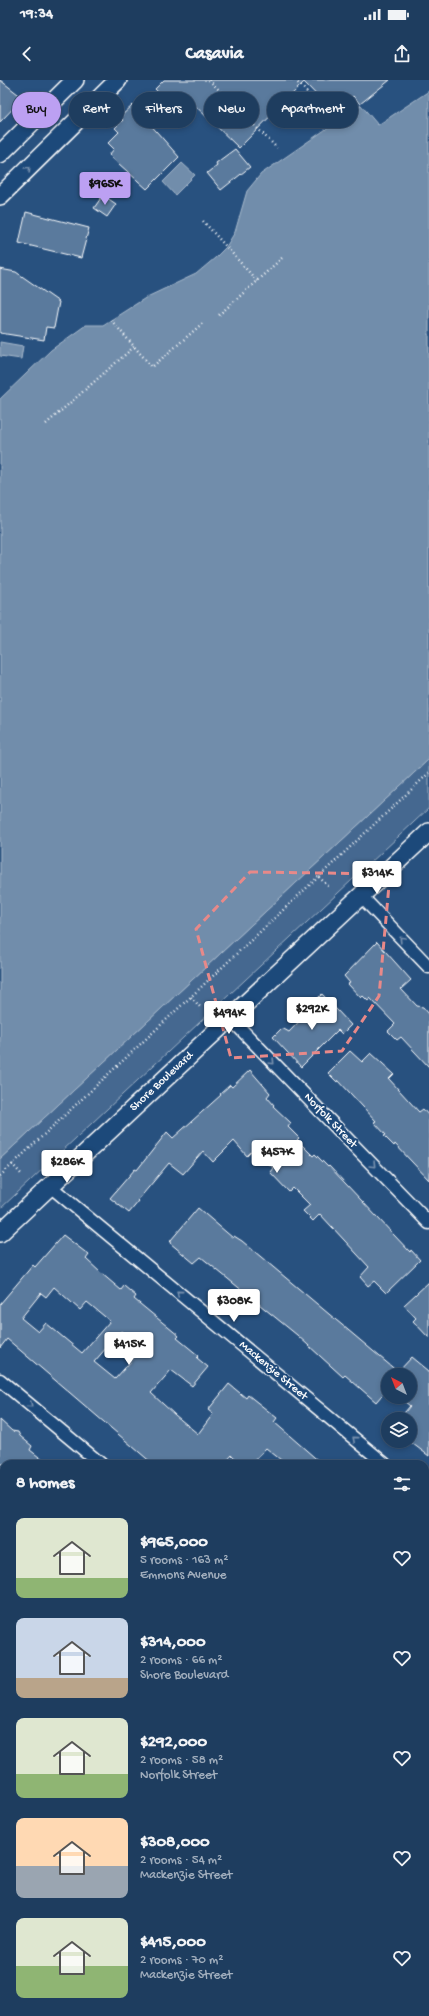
<!DOCTYPE html>
<meta charset="utf-8">
<style>
:root{--surface:#1e3d5f;--page:#2b4868;--text:#f1f3f6;--muted:#a1aebd;--line:#3c5674;--accent:#bca0f2}
body{margin:0;font-family:"Gochi Hand",sans-serif;background:var(--page);color:var(--text);height:100vh;display:flex;flex-direction:column;font-size:15px;white-space:nowrap}
*{box-sizing:border-box;margin:0}
p{font-size:13px;color:var(--muted)}
.icon{flex:none;width:22px;height:22px;fill:none;stroke:currentColor;stroke-width:2;stroke-linecap:round;stroke-linejoin:round}
.map{position:relative;flex:1;overflow:hidden}
.side{position:absolute;left:0px;top:1380px;width:429px;height:556px;display:flex;flex-direction:column;background:var(--surface);border-radius:12px 12px 0 0;box-shadow:0 2px 6px #0003,0 0 0 1px var(--line)}
.side>*{flex:none}
.banner{position:absolute;left:12px;top:12px;width:405px;height:36px;display:flex;gap:8px}
.needle{width:26px;rotate:318deg}
.tools{position:absolute;left:381px;top:1288px;display:grid;gap:8px}
.tools a{display:grid;place-items:center;width:36px;height:36px;border-radius:50%;background:var(--surface);box-shadow:0 2px 6px #0003,0 0 0 1px var(--line);font-size:20px}
.price{position:absolute;translate:-50% -34px;padding:0 9px;border-radius:4px;background:#fff;color:#222;font-size:13px;line-height:26px;filter:drop-shadow(0 1px 2px #0008)}
.price::after{content:'';position:absolute;left:50%;top:24px;width:12px;height:9px;margin-left:-6px;background:inherit;clip-path:polygon(0 0,100% 0,50% 100%)}
.price.current{background:var(--accent);color:#111}
ul{padding:0;list-style:none}
li{display:flex;align-items:center;gap:12px;height:100px;padding:0 16px}
li span{display:grid;place-items:center;flex:none;width:112px;height:80px;border-radius:8px;color:#555}
li>.icon{margin-inline-start:auto}
span .icon{width:48px;height:48px;fill:#fffc;stroke-width:1}
li b{font-size:17px}
h2{display:flex;justify-content:space-between;align-items:center;height:48px;padding:0 16px;font-size:17px}
.chip{padding:0 14px;border-radius:18px;background:var(--surface);box-shadow:0 2px 6px #0003,0 0 0 1px var(--line);font-size:14px;line-height:36px}
.chip.current{background:var(--accent);color:#111}
.status{display:flex;justify-content:space-between;align-items:center;height:28px;padding:0 20px;background:var(--surface);direction:ltr}
.status svg{height:11px;fill:currentColor}
header{display:flex;justify-content:space-between;align-items:center;height:52px;padding:0 16px;background:var(--surface);font-size:18px;font-weight:800}
.map>svg:first-child{display:block}
</style>
<div class="status"><b>19:34</b><svg viewBox="0 0 49 12"><path d="M0 12V9h3v3zM5 12V6h3v6zM10 12V3h3v9zM15 12V0h3v12zM26 1h20v11H26zM47 4h2v5h-2z"/></svg></div>
<header><svg class="icon" aria-label="back" viewBox="0 0 24 24"><path d="M15 5l-7 7 7 7"/></svg>Casavia<svg class="icon" aria-label="share" viewBox="0 0 24 24"><path d="M12 15V3M7 8l5-5 5 5M5 13v7h14v-7"/></svg></header>
<div class="map">
<svg width="429" height="1936" viewBox="0 0 429 1936">
<rect width="100%" height="100%" fill="#28517f"/>
<filter id="ink" filterUnits="userSpaceOnUse"><feTurbulence type="fractalNoise" baseFrequency=".025" numOctaves="2"/><feDisplacementMap in="SourceGraphic" scale="8" xChannelSelector="R" yChannelSelector="G"/><feConvolveMatrix kernelMatrix="1 2 1 2 8 2 1 2 1" color-interpolation-filters="sRGB"/></filter>
<g filter="url(#ink)">
<path fill="#446890" stroke="#a2b4c8" d="M429,679V728L0,1129V1079Z
M429,1693V1936H225L229,1932H425V1697Z"/>
<path fill="#718dab" stroke="#aabbcd" d="M429,11V679L0,1079V319L51,270L86,245H103L147,217L196,194L215,178L226,167L235,152L247,111L261,94L361,25L378,45Z
M182,83L195,95L175,115L163,102Z
M0,262L23,266L21,279L0,276Z"/>
<path fill="#5a7a9d" stroke="#fff" fill-rule="evenodd" d="M0,0L23,18L0,42Z
M164,0H390L360,24L353,16L335,34L304,2L239,68L184,15L172,26L155,9Z
M133,25L179,77L147,109L109,75L114,69L108,63L119,52L115,48L123,40L120,37Z
M235,69L250,87L221,110L207,93L217,85L216,83Z
M103,115L116,124L107,137L94,128Z
M26,132L89,148L81,178L19,163Z
M0,189L16,192L59,222L54,248L46,247L44,260L0,253Z
M377,862L411,900L401,909L417,926L423,927L429,934V987L401,957L397,960L388,951L395,944L370,918L368,921L363,916L361,918L348,904L350,903L344,896Z
M322,914L351,945L342,954L338,950L301,987L273,957L282,948L289,952L314,926L312,924Z
M350,971L362,982L371,973L394,994L389,999L419,1032L423,1029L429,1036V1100L395,1064L394,1066L384,1056L386,1055L374,1042L376,1041L338,1000L337,1002L328,993Z
M250,990L270,1013L267,1017L274,1025L273,1026L291,1043L288,1047L299,1058L297,1060L313,1076L315,1074L328,1087L329,1086L410,1172L411,1170L420,1180L386,1213L374,1201L368,1206L360,1197L369,1187L320,1134L313,1141L303,1131L310,1125L293,1108L289,1112L270,1092L273,1088L254,1069L247,1076L234,1061L213,1082L203,1071L183,1094L169,1083L138,1120L139,1121L129,1133L110,1118L135,1089L137,1090L167,1052L173,1058L221,1015L220,1014L230,1005L232,1007Z
M198,1128L233,1158L234,1156L242,1161L398,1292L412,1277L429,1291V1376L409,1361L410,1339H399L410,1326L399,1317H410V1295H388V1308L376,1322L345,1295L343,1297L297,1255L201,1177L194,1183L170,1163L171,1160Z
M63,1155L89,1175L86,1179L101,1193L121,1210L124,1206L136,1216L134,1219L179,1256L177,1258L199,1276L197,1278L208,1287L192,1306L171,1290L151,1313L175,1335L198,1354L213,1334L208,1330L229,1304L246,1318L248,1315L277,1338L274,1342L322,1384H286L266,1368L251,1384H241L232,1375L224,1384H153L7,1259L0,1268V1224L33,1185L35,1187ZM54,1207L80,1230L87,1222L110,1241L82,1273L46,1243L38,1252L21,1238L41,1213L46,1217ZM121,1251L142,1269L115,1299L94,1282Z
M429,1202V1258L413,1241L416,1238L404,1225Z
M0,1340L12,1351L18,1352L20,1356L32,1366L30,1370L48,1384H0Z"/>
<g fill="none" stroke-linecap="round" stroke-linejoin="round">
<g stroke="#fff" stroke-width="9">
<path id="lane" d="M425,1677L429,1672
M425,1845L429,1843
M293,1936L298,1932"/>
</g>
<g stroke="#fff" stroke-width="15">
<path id="street" d="M361,816L429,887
M231,939L429,1143
M50,1106L385,1384
M0,1300L101,1384
M425,1418L429,1421
M0,1529L4,1533
M0,1762L4,1765"/>
</g>
<g stroke="#fff" stroke-width="20">
<path id="secondary" d="M0,74L75,0
M0,116L118,0
M0,1153L429,752
M425,1631L429,1626
M425,1657L429,1652
M171,1936L174,1932
M193,1936L196,1932"/>
</g>
<path stroke="#fff" stroke-width="2.5" stroke-dasharray="1 3" stroke-linecap="butt" d="M209,0L277,68
M295,0L319,24
M203,141L257,201
M219,235L282,178
M111,240L152,287L204,242
M46,344L135,266
M319,797L330,808
M191,917L201,928
M12,1084L22,1095
M0,1096L429,693
M425,1754L429,1753"/>
<use href="#lane" stroke="#1f4a7a" stroke-width="6"/>
<use href="#street" stroke="#1f4a7a" stroke-width="12"/>
<use href="#secondary" stroke="#1f4a7a" stroke-width="17"/>
</g>
<defs><path id="oneway-chevron" d="M-2-3.5L2.5 0L-2 3.5" fill="none" stroke-width="1.6" stroke-linecap="round" stroke-linejoin="round"/></defs>
<g stroke="#7992af">
<use href="#oneway-chevron" transform="translate(28 89) rotate(-45)"/>
<use href="#oneway-chevron" transform="translate(402 859) rotate(-134)"/>
<use href="#oneway-chevron" transform="translate(272 982) rotate(46)"/>
<use href="#oneway-chevron" transform="translate(373 1085) rotate(46)"/>
<use href="#oneway-chevron" transform="translate(179 1213) rotate(-140)"/>
<use href="#oneway-chevron" transform="translate(30 1325) rotate(40)"/>
<use href="#oneway-chevron" transform="translate(355 1359) rotate(-140)"/>
</g>
</g>
<path fill="none" stroke="#e88989" stroke-width="3" stroke-dasharray="8 5" stroke-linejoin="round" d="M250,792L390,794L379,916L342,971L231,978L196,849Z"/>
<g text-anchor="middle" dominant-baseline="central" stroke-width="4" stroke-linejoin="round" paint-order="stroke">
<g font-size="12" fill="#fff" stroke="#1f4a7a">
<text transform="translate(162 1002) rotate(-43)">Shore Boulevard</text>
<text transform="translate(330 1041) rotate(46)">Norfolk Street</text>
<text transform="translate(273 1291) rotate(40)">Mackenzie Street</text>
</g>
</g>
</svg>
<div class="tools">
<a><svg class="needle" viewBox="-14 -14 28 28"><path d="M0-13l5 13h-10z" fill="#e53935"/><path d="M0 13l5-13h-10z" fill="#a1aebd"/></svg></a>
<a><svg class="icon" aria-label="layers" viewBox="0 0 24 24"><path d="M12 4l9 5-9 5-9-5zM3 14l9 5 9-5"/></svg></a>
</div>
<b class="price current" style="left:105px;top:126px">$965K</b>
<b class="price" style="left:377px;top:815px">$314K</b>
<b class="price" style="left:312px;top:951px">$292K</b>
<b class="price" style="left:229px;top:955px">$494K</b>
<b class="price" style="left:277px;top:1094px">$457K</b>
<b class="price" style="left:67px;top:1104px">$286K</b>
<b class="price" style="left:234px;top:1243px">$308K</b>
<b class="price" style="left:129px;top:1286px">$415K</b>
<div class="banner">
<a class="chip current">Buy</a>
<a class="chip">Rent</a>
<a class="chip">Filters</a>
<a class="chip">New</a>
<a class="chip">Apartment</a>
</div>
<section class="side">
<h2>8 homes<svg class="icon" aria-label="filters" viewBox="0 0 24 24"><path d="M4 7h16M4 17h16"/><circle cx="9" cy="7" r="2"/><circle cx="15" cy="17" r="2"/></svg></h2>
<ul>
<li><span style="background:linear-gradient(#dfe7d0 75%,#8fb573 0)"><svg class="icon" aria-label="home" viewBox="0 0 24 24"><path d="M3 11l9-7 9 7M6 9v11h12V9"/></svg></span><div><b>$965,000</b><p>5 rooms · 163 m²</p><p>Emmons Avenue</p></div><svg class="icon" aria-label="heart" viewBox="0 0 24 24"><path d="M12 20l-8-8c-3-5 5-10 8-4 3-6 11-1 8 4z"/></svg></li>
<li><span style="background:linear-gradient(#c9d6e8 75%,#b9a48a 0)"><svg class="icon" aria-label="home" viewBox="0 0 24 24"><path d="M3 11l9-7 9 7M6 9v11h12V9"/></svg></span><div><b>$314,000</b><p>2 rooms · 66 m²</p><p>Shore Boulevard</p></div><svg class="icon" aria-label="heart" viewBox="0 0 24 24"><path d="M12 20l-8-8c-3-5 5-10 8-4 3-6 11-1 8 4z"/></svg></li>
<li><span style="background:linear-gradient(#dfe7d0 70%,#8fb573 0)"><svg class="icon" aria-label="home" viewBox="0 0 24 24"><path d="M3 11l9-7 9 7M6 9v11h12V9"/></svg></span><div><b>$292,000</b><p>2 rooms · 58 m²</p><p>Norfolk Street</p></div><svg class="icon" aria-label="heart" viewBox="0 0 24 24"><path d="M12 20l-8-8c-3-5 5-10 8-4 3-6 11-1 8 4z"/></svg></li>
<li><span style="background:linear-gradient(#ffd9b3 60%,#9aa5b1 0)"><svg class="icon" aria-label="home" viewBox="0 0 24 24"><path d="M3 11l9-7 9 7M6 9v11h12V9"/></svg></span><div><b>$308,000</b><p>2 rooms · 54 m²</p><p>Mackenzie Street</p></div><svg class="icon" aria-label="heart" viewBox="0 0 24 24"><path d="M12 20l-8-8c-3-5 5-10 8-4 3-6 11-1 8 4z"/></svg></li>
<li><span style="background:linear-gradient(#dfe7d0 60%,#8fb573 0)"><svg class="icon" aria-label="home" viewBox="0 0 24 24"><path d="M3 11l9-7 9 7M6 9v11h12V9"/></svg></span><div><b>$415,000</b><p>2 rooms · 70 m²</p><p>Mackenzie Street</p></div><svg class="icon" aria-label="heart" viewBox="0 0 24 24"><path d="M12 20l-8-8c-3-5 5-10 8-4 3-6 11-1 8 4z"/></svg></li>
</ul>
</section>
</div>
